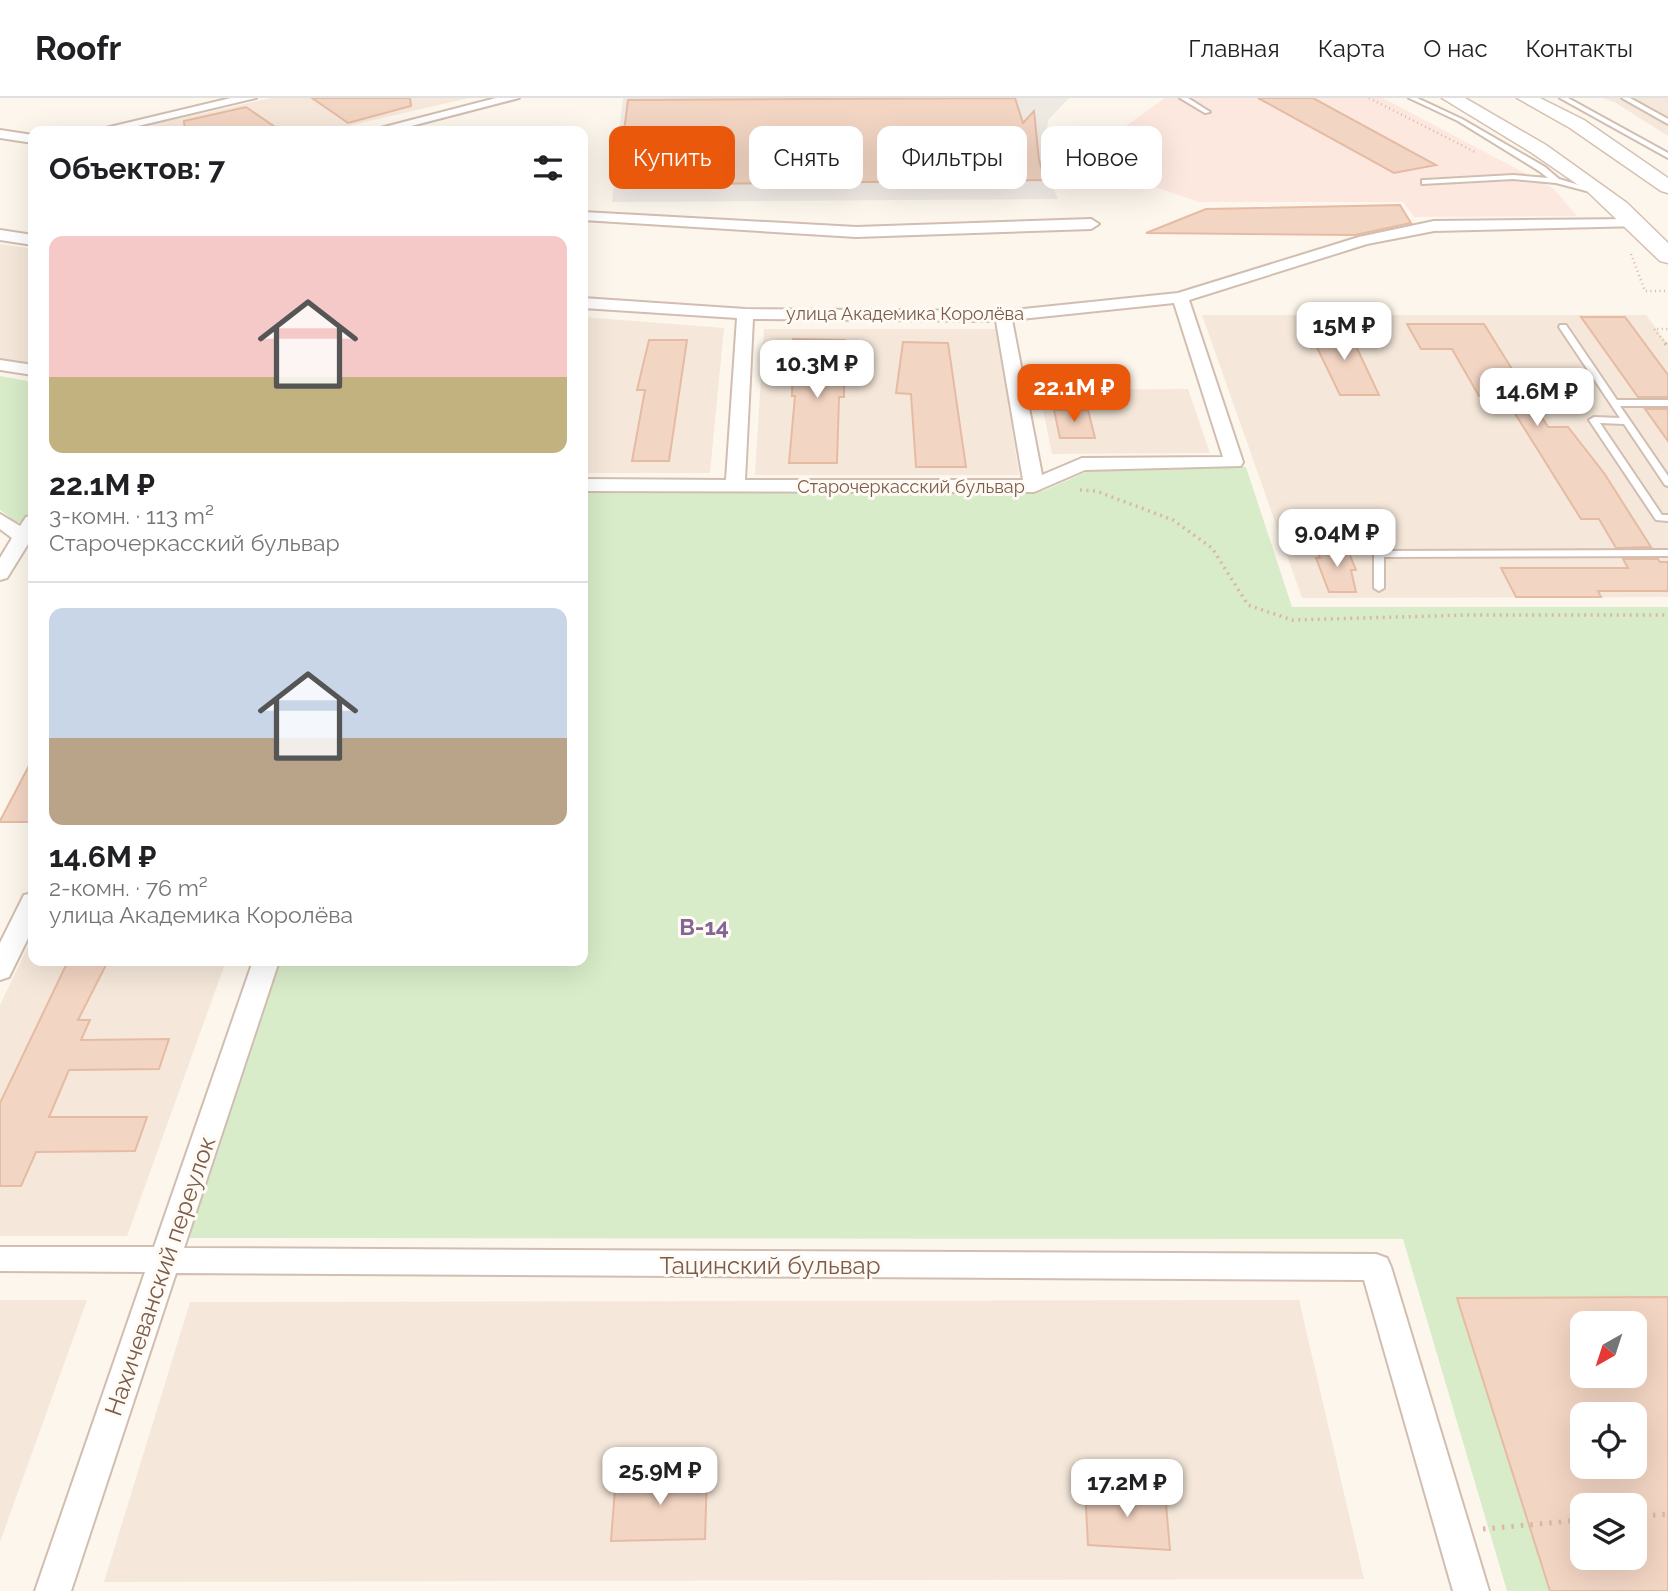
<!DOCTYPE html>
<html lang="ru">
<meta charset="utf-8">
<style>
:root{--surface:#fff;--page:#f2f2f2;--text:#202124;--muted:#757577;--line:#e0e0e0;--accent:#ea580c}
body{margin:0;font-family:Raleway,sans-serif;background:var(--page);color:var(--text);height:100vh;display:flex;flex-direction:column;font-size:26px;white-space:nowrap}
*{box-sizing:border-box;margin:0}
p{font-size:23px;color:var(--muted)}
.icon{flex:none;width:38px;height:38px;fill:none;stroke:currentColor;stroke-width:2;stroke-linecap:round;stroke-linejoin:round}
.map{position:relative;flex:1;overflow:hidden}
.side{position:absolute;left:28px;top:28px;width:560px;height:840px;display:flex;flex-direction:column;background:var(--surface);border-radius:14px;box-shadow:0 7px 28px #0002}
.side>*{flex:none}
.top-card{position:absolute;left:609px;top:28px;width:665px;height:63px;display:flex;gap:14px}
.needle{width:46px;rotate:219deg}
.tools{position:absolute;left:1570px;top:1213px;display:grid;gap:14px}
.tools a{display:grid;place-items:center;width:77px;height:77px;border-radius:14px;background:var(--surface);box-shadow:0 7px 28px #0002;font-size:35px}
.price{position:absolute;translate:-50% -60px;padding:0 16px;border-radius:14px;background:#fff;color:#222;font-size:23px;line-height:46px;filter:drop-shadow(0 2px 4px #0008)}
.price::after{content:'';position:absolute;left:50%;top:42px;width:21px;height:16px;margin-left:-10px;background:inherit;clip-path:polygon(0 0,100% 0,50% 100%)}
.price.on{background:var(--accent);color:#fff}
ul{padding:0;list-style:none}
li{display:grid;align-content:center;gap:14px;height:371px;padding:0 21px}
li+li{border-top:2px solid var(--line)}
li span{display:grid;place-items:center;height:217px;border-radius:14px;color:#555}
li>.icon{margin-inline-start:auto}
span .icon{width:126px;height:126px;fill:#fffc;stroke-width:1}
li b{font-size:30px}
h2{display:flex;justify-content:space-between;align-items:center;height:84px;padding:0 21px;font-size:30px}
.pill{padding:0 24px;border-radius:14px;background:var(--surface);box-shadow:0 7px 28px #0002;font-size:24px;line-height:63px}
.pill.on{background:var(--accent);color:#fff}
header{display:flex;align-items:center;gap:42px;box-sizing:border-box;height:98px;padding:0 35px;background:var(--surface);border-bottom:2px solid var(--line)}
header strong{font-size:33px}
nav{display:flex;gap:38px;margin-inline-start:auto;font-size:24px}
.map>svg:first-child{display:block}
</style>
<header>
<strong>Roofr</strong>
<nav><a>Главная</a><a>Карта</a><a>О нас</a><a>Контакты</a></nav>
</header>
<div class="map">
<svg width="1668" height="1493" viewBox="0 0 1668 1493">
<rect width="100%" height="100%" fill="#fdf6ec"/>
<path fill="#f5e8da" d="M272,0H469L326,33L131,31Z
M1603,0H1668V38L1616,5Z
M0,146L33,151V269L0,263Z
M1202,217H1646L1668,246V499L1302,500Z
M583,219L724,230L710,375H583Z
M764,231H997L1019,377H755Z
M1188,291L1210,355L1052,356L1039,292Z
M33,838V863H226L127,1138H0V907Z
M0,1202H87L0,1444Z
M1299,1202L1364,1481L104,1484L190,1204Z"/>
<path fill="#fde8e0" d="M1165,0H1383L1553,90L1577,118L1414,119L1403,104H1199L1125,79L1114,52L1127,27Z"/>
<path fill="#efe9e4" d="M623,0H1069L1048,22L1045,51L1050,83L1058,101L612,104Z"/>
<path fill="#d8ecc9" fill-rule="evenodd" d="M0,278L33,284V412L26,424H16L0,412Z
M1246,369L1292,509H1668V1493H1507L1403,1141L187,1140L278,863H583V393H1043L1091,372ZM1582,1225H1634V1278H1582ZM1582,1316H1634V1368H1582ZM1582,1407H1634V1460H1582Z"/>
<path fill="#f3d5c3" stroke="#e6bba3" stroke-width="2" fill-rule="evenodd" d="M312,0H410L411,8L348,25Z
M1015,0L1023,25L1034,13L1039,62L1045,82L617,87L628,2Z
M1258,0H1313L1436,67L1394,75Z
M246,9L281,33H185L184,23Z
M1400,107L1411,125L1355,137L1146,135L1206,111Z
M1581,219H1625L1668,277V299H1638Z
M1407,226H1484L1548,329H1568L1604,375L1651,449L1616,450L1599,421H1581L1504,298H1479L1452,251H1421Z
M1308,231H1348L1379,297H1340Z
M793,241L845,242L844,299H839L837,365H789L795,298H792Z
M649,242H687L669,363H632L645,292H637Z
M903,244L948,245L966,369H916L911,296L896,295Z
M1645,311H1668V343Z
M1054,312H1088L1095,340H1060Z
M1316,450H1347L1356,472H1351L1356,494H1329L1316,460H1320Z
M1623,461H1658L1660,464H1668V493H1598L1601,499H1516L1501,470H1628Z
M33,660V724H0V723Z
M68,863H108L78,922H90L81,942L169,941L159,971L69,972L49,1019H147L135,1053L36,1054L21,1088H0V1005Z
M1668,1199V1493H1550L1457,1200ZM1582,1225H1634V1278H1582ZM1582,1316H1634V1368H1582ZM1582,1407H1634V1460H1582Z
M707,1375L705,1441L611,1443L616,1377Z
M1085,1390L1165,1394L1170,1452L1088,1447Z"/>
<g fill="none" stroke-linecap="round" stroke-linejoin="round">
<g stroke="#d1beb0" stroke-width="4">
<path id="lane" d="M1180,0H1188L1210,14L1205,15Z
M1409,0H1417L1462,21L1545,69L1559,81L1602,94L1598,96L1556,85L1513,81L1422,86V82H1425L1513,77L1548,80L1539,73L1458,23Z
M1560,0H1568L1668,55V60Z
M1622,0H1630L1668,21V26Z
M1560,227H1566L1617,302H1668V308H1620L1668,378V388L1665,387L1624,326L1600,325L1662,417H1668V423L1656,422L1589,322L1594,319L1620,320L1559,229Z
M1668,452V458L1384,459V490L1379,493L1374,490V456L1379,453Z"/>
</g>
<g stroke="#d1beb0" stroke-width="4">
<path id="street" d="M231,0H256L117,33H93Z
M496,0H519L392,33H369Z
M0,32L33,37V45L0,40Z
M583,114L856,129L1091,121L1099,126L1091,131L856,139L583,122Z
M1637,121L1644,125L1642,128L1434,133L1367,146L1189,202L1243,364L1241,368L1085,372L1034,394L583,393V381L726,382L737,220L583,210V200L745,211L1003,213L1178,195L1359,139L1434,123ZM1174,205L1223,359L1082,360L1042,377L1012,222ZM753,221L996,223L1023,382H745Z
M0,132L33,137V147L0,142Z
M0,262L33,267V277L0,272Z
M0,416L20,428L26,419L33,417V438L7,480L0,482V460L12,440L0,431Z
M33,795V830L9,879L0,882V845L24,797Z
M253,863H279L184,1150L1376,1156L1387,1160L1391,1169L1489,1493H1453L1364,1182L176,1175L71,1493H35L145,1174L0,1173V1149H154Z"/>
</g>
<g stroke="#d6c0b0" stroke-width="3">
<path id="secondary" d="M1442,0H1465L1546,47L1627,105L1668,145V165L1660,163L1587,93L1532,55Z
M1517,0H1540L1584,22L1668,80V95L1661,93L1570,30Z"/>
</g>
<path stroke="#d9b8a5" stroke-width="2.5" stroke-dasharray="1 3.5" stroke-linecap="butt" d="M1369,0L1477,55
M1631,156L1645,193H1668
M1666,246L1654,231H1668"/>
<path stroke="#d9b8a5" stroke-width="3.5" stroke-dasharray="2 4.5" stroke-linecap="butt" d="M1665,245L1668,249
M1080,392L1096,393L1173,422L1212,450L1248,507L1292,522L1469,517H1668"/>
<path stroke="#d9b8a5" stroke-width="5" stroke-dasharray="2.5 7" stroke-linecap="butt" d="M1634,1419L1668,1416
M1483,1431L1582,1422"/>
<use href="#lane" fill="#fff" fill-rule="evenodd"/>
<use href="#street" fill="#fff" fill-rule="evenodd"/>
<use href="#secondary" fill="#fff" fill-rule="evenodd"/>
</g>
<g text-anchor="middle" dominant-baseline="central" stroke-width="6" stroke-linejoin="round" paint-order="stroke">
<g font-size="18" fill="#7a5c4d" stroke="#fffaf3">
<text x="905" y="215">улица Академика Королёва</text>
<text x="911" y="388">Старочеркасский бульвар</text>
</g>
<g font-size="23" font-weight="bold" fill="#846695" stroke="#fffaf3">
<text x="704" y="828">В-14</text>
</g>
<g font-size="24" fill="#7a5c4d" stroke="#fffaf3">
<text x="770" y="1167">Тацинский бульвар</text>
<text transform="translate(160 1178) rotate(-71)">Нахичеванский переулок</text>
</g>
</g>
</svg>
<div class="tools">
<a><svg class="needle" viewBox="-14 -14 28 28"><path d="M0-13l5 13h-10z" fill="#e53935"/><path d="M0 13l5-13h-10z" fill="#757577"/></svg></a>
<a><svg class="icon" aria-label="locate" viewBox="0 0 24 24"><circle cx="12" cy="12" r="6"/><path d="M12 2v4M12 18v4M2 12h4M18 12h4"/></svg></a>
<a><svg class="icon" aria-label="layers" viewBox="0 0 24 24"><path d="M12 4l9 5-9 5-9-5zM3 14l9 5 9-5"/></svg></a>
</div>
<b class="price" style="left:1344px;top:264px">15M ₽</b>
<b class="price" style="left:817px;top:302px">10.3M ₽</b>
<b class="price on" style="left:1074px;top:326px">22.1M ₽</b>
<b class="price" style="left:1537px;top:330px">14.6M ₽</b>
<b class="price" style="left:1337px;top:471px">9.04M ₽</b>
<b class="price" style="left:660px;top:1409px">25.9M ₽</b>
<b class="price" style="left:1127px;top:1421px">17.2M ₽</b>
<div class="top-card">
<a class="pill on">Купить</a>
<a class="pill">Снять</a>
<a class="pill">Фильтры</a>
<a class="pill">Новое</a>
</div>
<section class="side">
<h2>Объектов: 7<svg class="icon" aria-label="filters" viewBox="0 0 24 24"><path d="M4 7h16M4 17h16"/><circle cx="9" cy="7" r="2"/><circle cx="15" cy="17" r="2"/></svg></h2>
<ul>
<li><span style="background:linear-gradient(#f6c9c9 65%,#c2b280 0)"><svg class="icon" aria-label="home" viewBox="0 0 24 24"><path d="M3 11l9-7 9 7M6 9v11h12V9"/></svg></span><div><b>22.1M ₽</b><p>3-комн. · 113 m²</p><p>Старочеркасский бульвар</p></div></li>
<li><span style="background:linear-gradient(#c9d6e8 60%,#b9a48a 0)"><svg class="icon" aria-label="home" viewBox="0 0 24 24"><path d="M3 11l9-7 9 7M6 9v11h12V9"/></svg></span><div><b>14.6M ₽</b><p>2-комн. · 76 m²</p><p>улица Академика Королёва</p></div></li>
</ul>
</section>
</div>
